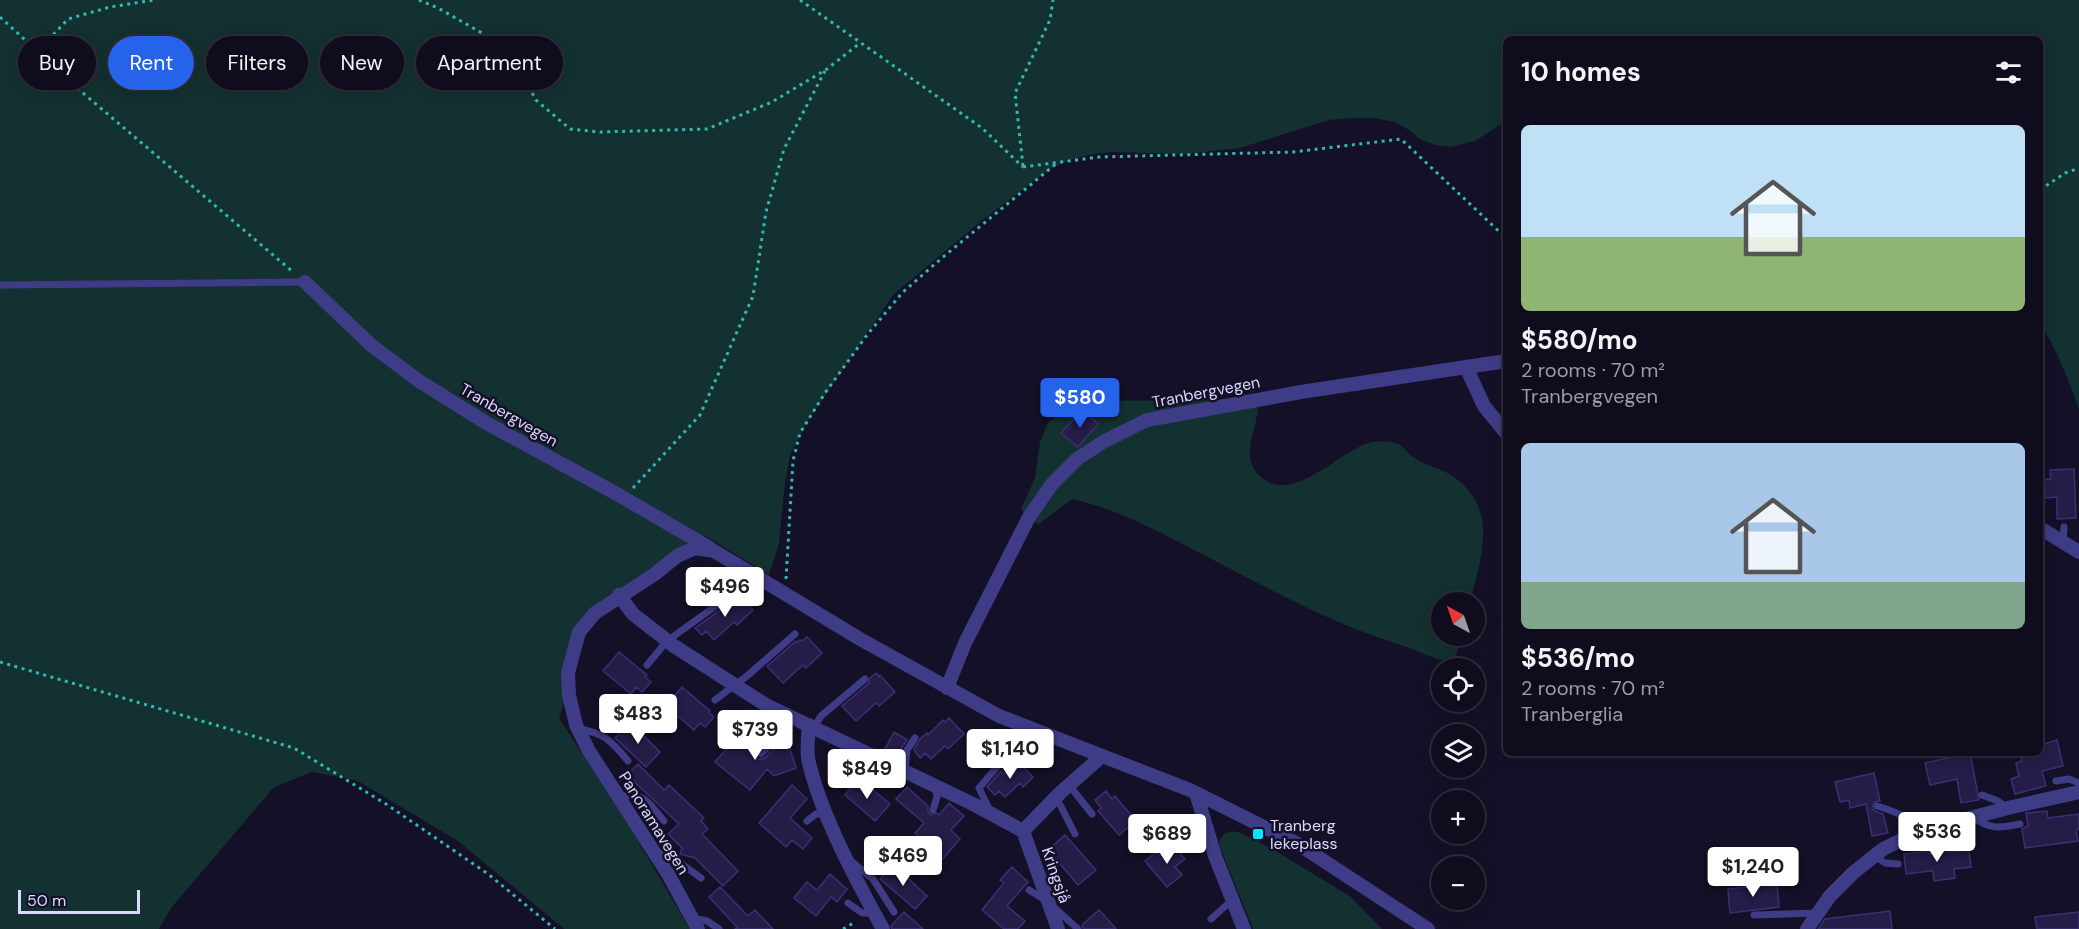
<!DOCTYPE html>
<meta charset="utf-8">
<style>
:root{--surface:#0f0c1d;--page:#181526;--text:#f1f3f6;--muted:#9b9ba4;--line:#2f2c3b;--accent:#2563eb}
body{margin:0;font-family:"DM Sans",sans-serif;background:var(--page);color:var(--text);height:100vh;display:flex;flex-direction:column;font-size:22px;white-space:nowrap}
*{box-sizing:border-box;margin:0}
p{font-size:20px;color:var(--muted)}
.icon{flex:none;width:33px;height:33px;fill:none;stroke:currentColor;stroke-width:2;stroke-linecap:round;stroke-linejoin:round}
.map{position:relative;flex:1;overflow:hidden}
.sheet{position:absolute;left:1503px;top:36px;width:540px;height:720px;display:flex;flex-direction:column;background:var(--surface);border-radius:9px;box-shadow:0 3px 15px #0003,0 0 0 2px var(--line)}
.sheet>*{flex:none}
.top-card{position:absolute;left:18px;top:36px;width:570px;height:54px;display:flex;gap:12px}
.needle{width:39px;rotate:320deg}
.fabs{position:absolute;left:1431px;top:592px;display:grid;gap:12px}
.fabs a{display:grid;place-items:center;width:54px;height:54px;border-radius:50%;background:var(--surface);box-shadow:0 3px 15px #0003,0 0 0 2px var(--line);font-size:30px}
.scale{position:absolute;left:18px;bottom:15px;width:122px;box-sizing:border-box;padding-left:6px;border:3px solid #dbd7fe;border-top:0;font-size:16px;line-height:21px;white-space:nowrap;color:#dbd7fe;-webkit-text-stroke:4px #141027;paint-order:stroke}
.price{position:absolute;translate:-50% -51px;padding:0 14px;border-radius:6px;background:#fff;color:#222;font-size:20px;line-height:39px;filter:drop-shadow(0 2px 3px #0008)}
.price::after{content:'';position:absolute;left:50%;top:36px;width:18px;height:14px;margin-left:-9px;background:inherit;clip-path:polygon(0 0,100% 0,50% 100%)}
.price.on{background:var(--accent);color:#fff}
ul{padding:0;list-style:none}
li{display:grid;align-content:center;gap:12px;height:318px;padding:0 18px}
li span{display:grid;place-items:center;height:186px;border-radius:9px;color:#555}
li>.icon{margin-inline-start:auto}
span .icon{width:108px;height:108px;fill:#fffc;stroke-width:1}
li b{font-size:26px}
h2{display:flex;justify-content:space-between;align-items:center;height:72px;padding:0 18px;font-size:26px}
.tag{padding:0 21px;border-radius:27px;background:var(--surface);box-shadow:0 3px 15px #0003,0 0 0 2px var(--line);font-size:21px;line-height:54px}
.tag.on{background:var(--accent);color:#fff}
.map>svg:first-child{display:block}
</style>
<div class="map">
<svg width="2079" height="929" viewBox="0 0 2079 929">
<rect width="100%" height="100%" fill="#141027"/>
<path fill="#133130" d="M0,0H2079V410C2069,379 2057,351 2040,323V39H1506V121L1475,141L1451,147L1435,145L1420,139L1409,130L1394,122L1374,118H1351L1329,120L1240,148L1185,154L1110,152L1090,155L1069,160L1050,169L980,222L893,295L808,421L790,455L785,483L779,543L769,575L704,535L668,563L591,618L559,718L629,826L690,929H564L458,841L356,780L312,772L274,787L171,908L159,929H0Z
M1257,395C1264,425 1232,457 1265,480C1295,501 1340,452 1368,443C1377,441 1391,440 1400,445C1405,448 1408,454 1413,457C1427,467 1444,468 1458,480C1499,513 1480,560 1470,603H1442V636H1462L1454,662C1434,660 1417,650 1398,644C1327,622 1264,586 1198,552C1158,531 1117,509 1072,499L1039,524L1031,521L1021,509L1035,478L1040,442L1048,423L1070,405L1087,401L1217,400Z
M1232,831L1241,833L1276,851L1351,897L1382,929H1253L1221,850L1219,841L1224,834Z"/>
<path fill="#251c48" stroke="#3c2f74" stroke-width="1.5" d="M1082,410L1098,424L1078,447L1061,433Z
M2074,469L2076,518L2057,519V497L2045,498L2044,479H2051L2050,470Z
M738,594L753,610L737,625L734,622L714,640L706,631L702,635L695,628L734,600Z
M807,637L822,653L806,668L803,665L783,683L767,666L796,641L797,643L800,640L802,641Z
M619,652L647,675L645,677L651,682L642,692L636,687L631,694L603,671Z
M876,673L879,677L880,675L895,692L879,706L876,703L856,721L842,706L869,683L870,678Z
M682,687L710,711L709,713L714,717L705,727L700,723L694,730L666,706Z
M949,718L964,734L948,749L945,746L931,759L925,753L920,758L914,750L920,739L927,733L928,735L943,720L945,722Z
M630,722L660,752L646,767L615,738Z
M771,732L773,734L756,752L757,758L760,760L765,758L781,741L784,744L788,743L796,768L774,776L767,769L750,790L715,762L731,744L736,748L746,735L758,746Z
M894,732L907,740L902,747L900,757L885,749Z
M2057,740L2063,766L2042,771L2046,786L2015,794L2011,779L2019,776L2016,763L2022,761L2020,753H2040V745Z
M1970,753L1979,800L1961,803L1957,779L1930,785L1925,763Z
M1018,761L1033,777L1023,787L1020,783L1005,797L999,791L995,795L987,787L1001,771L1004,774Z
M638,764L664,790L669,785L704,818L701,821L708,829L702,834L738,871L723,886L695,858L680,854L682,848L668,834L679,824L627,775Z
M1874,773L1880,801L1874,802L1872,808L1875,811L1883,814L1888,833L1872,836L1866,804L1850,808L1849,800L1840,802L1835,782Z
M859,778L890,804L875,821L845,795Z
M792,785L807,799L790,818L812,838L803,849L792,840L786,847L759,823Z
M907,787L928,806V812L931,815L937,813L939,815L949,803L964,816L951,830L960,839L942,860L915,833L924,823L896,799Z
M1106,791L1112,799L1115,796L1136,821L1119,835L1098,811L1101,808L1095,800Z
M2047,811L2048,818L2079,814V828L2076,831L2078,841L2025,848L2022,829L2028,826L2026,813Z
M1065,835L1096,870L1078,885L1048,850Z
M1173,844L1185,859L1175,867L1182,875L1167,887L1145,861L1156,852L1159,856Z
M1969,850L1971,867L1954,869L1955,878L1934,881L1933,871H1930L1906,874L1904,854L1930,851V854Z
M893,864L927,896L915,909L880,879Z
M1012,867L1028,882L1007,906L1025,921L1018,929H1004L982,910L1004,883L1000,880Z
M830,874L847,889L837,902L831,897L816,916L794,898L807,882L817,890Z
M1777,884L1779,907L1730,913L1728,889Z
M720,887L748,916L755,910L773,929H735L737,927L709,897Z
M1099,910L1104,915L1116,929H1084L1082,925Z
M1890,911L1892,929H1818L1825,919Z
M904,912L923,929H892L891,926Z
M2079,912V929H2037L2035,917Z"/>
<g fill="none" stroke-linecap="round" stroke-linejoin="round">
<path stroke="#31b8b0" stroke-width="3" stroke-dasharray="3 4.5" stroke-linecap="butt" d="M419,0L438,8L482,33L521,73L536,100L570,129L600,132L707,129L772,102L827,69L860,43
M800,0L982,128L1023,167
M0,17L83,93L293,272
M38,51L68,19L110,7L154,0
M1023,166L1015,93L1050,20L1053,0
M1023,167L1099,157L1293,152L1401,139L1506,238
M2040,190L2065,173L2079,168
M633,488L700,415L753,296L766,212L784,149L826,69
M786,579L793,461L800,433L825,393L867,335L902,293L943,257L1057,163
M0,662L294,748L386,804L488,874L555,929
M843,929L855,922"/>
<path stroke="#3e3c86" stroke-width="7" d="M0,285L305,282
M2063,542L2064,527
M647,665L667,641L731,595
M715,700L747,676L795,634
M814,728L821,716L865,679
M578,729C604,732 612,742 628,761
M761,754L782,732L791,717
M905,772L907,750L915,738
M2056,781L2069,779L2079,783
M1069,785L1092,814
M1982,795L1998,801L2008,808
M619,797C646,791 648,803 664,821
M1056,797L1075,834
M1877,806C1894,811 1911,818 1924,830
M933,810L937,797L935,786
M990,811L979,788L1003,760L1007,752
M1973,817C1990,830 2000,828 2020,824
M807,821L816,814L827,813
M1177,841L1197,842L1209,836
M654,852L668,854L701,878
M1875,856L1885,863L1898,864
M851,861L873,879L894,912
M1029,890L1047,901L1078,929
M848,903L862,913H874
M1754,915L1818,913
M692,918L707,921L719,929
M1211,919L1232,900"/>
<path stroke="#3e3c86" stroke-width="14" d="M305,282L371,345L419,381L488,424L617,494L710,548
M1466,367L1484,406L1506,433
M2040,528L2079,552
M619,595L633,614L674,646L766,705L973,804L1023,831
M947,688L965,643L1029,517L1052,484L1077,459L1103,442L1147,420L1301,392L1506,361
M809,725C808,737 806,751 809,763C822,817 856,880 883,929
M1196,793L1215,856L1244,929
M1023,831L1060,793L1102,756
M1023,831L1058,929
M698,929L668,874L589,751L576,725L569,695L568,673L579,632L595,613L655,574L677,556L695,548L714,551L860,639L999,716L1190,790L1298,844L1428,929
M1807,929L1830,896L1853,873L1883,849L1920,831L2012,807L2079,792"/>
</g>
<rect fill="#06e4fc" stroke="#141027" stroke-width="2" x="1252" y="828" width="12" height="12" rx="3"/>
<g text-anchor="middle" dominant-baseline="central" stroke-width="5" stroke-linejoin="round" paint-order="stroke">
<g font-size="16" fill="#dbd7fe" stroke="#141027">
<text transform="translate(1206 392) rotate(-11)">Tranbergvegen</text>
<text transform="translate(509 415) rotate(30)">Tranbergvegen</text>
<text transform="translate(654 823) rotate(58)">Panoramavegen</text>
<text transform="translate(1056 875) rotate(71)">Kringsjå</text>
</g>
<g font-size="16" fill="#dbd7fe" stroke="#141027" text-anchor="start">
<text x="1270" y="825">Tranberg<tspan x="1270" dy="18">lekeplass</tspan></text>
</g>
</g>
</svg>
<div class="fabs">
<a><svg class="needle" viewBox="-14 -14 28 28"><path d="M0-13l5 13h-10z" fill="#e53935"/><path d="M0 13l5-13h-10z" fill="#9b9ba4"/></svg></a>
<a><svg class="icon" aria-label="locate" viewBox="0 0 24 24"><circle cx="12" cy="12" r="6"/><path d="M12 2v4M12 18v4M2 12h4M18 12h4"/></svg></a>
<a><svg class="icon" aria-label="layers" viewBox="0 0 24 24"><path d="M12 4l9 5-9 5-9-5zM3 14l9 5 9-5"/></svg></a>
<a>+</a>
<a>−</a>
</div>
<div class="scale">50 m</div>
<b class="price on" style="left:1080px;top:429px">$580</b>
<b class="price" style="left:725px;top:618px">$496</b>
<b class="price" style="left:638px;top:745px">$483</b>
<b class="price" style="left:755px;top:761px">$739</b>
<b class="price" style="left:1010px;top:780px">$1,140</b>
<b class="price" style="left:867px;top:800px">$849</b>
<b class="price" style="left:1937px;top:863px">$536</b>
<b class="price" style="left:1167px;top:865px">$689</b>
<b class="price" style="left:903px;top:887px">$469</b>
<b class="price" style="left:1753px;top:898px">$1,240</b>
<div class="top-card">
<a class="tag">Buy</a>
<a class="tag on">Rent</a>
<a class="tag">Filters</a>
<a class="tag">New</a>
<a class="tag">Apartment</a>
</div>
<section class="sheet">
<h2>10 homes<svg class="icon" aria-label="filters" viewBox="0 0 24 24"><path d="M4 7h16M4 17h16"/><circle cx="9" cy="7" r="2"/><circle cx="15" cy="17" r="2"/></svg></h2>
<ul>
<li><span style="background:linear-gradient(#bfe0f5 60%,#8fb573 0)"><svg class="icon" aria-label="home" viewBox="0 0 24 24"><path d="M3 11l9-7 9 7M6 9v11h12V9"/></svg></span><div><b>$580/mo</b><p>2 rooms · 70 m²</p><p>Tranbergvegen</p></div></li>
<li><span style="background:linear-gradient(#a9c7e8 75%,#7fa58c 0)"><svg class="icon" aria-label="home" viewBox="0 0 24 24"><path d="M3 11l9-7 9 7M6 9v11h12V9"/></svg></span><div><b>$536/mo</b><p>2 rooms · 70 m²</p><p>Tranberglia</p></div></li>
</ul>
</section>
</div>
